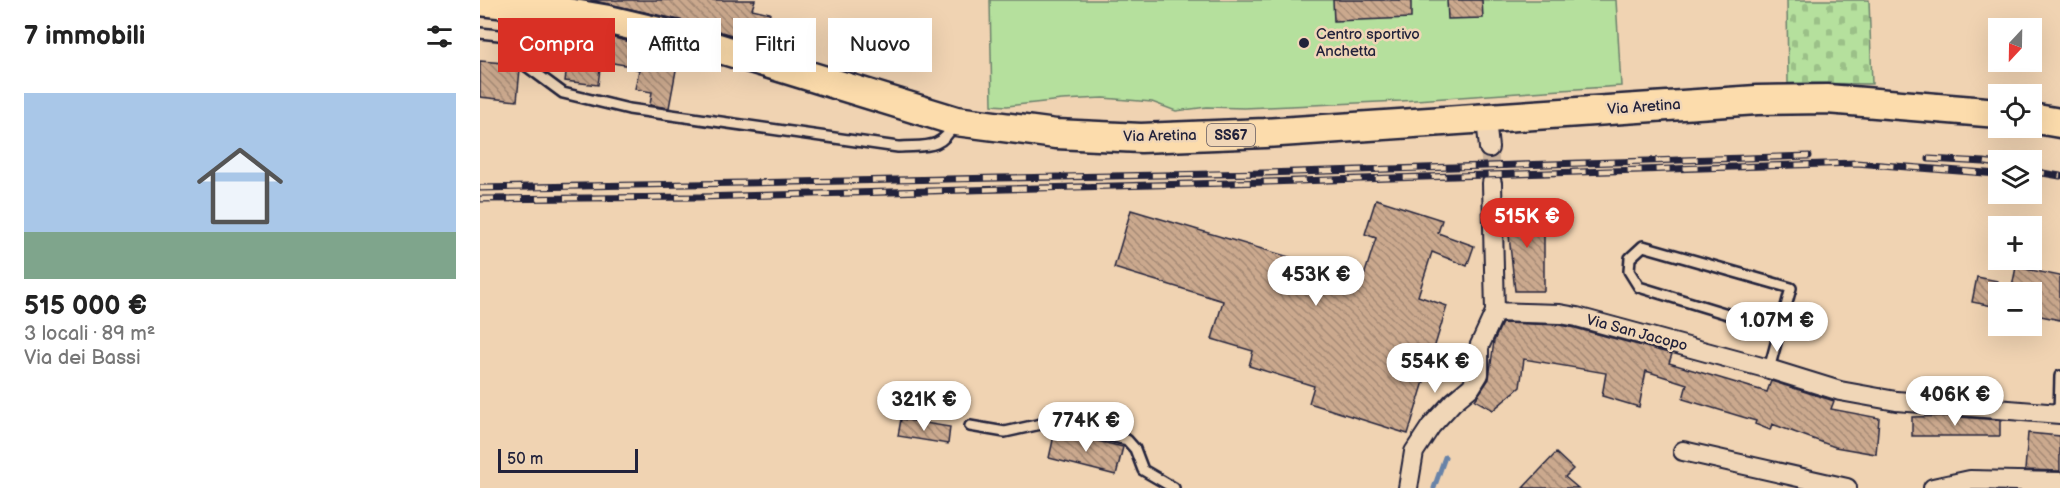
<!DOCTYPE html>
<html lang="it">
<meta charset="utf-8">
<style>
:root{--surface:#fff;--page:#f2f2f2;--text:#222;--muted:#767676;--line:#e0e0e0;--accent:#d93025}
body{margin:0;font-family:"Balsamiq Sans",sans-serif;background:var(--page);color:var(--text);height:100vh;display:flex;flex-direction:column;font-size:22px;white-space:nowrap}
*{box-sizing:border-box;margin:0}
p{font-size:20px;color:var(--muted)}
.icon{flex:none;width:33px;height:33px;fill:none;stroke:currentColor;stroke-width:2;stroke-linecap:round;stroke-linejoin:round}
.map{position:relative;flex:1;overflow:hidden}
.panel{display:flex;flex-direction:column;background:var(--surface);width:480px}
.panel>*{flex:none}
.guide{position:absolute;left:18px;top:18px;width:570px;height:54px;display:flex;gap:12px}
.needle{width:39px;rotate:202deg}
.controls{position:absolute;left:1508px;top:18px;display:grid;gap:12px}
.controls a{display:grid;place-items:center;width:54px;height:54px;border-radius:0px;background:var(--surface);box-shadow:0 6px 24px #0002;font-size:30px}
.scale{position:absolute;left:18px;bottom:15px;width:140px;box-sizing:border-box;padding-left:6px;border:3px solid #22223b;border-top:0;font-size:16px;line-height:21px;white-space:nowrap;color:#22223b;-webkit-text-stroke:4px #f0d6b7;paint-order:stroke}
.price{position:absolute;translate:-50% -51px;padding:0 14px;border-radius:21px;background:#fff;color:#222;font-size:20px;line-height:39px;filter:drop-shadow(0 2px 3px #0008)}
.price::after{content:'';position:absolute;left:50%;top:36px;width:18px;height:14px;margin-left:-9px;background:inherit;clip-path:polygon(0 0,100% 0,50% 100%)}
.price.selected{background:var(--accent);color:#fff}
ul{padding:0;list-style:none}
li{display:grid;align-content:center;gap:12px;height:318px;padding:0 24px}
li+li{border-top:2px solid var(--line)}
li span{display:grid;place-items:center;height:186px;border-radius:0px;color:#555}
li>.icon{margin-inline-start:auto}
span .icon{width:108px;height:108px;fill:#fffc;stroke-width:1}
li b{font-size:26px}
h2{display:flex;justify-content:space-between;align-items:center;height:72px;padding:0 24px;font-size:26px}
.tag{padding:0 21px;border-radius:0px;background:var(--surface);box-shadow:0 6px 24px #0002;font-size:21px;line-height:54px}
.tag.selected{background:var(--accent);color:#fff}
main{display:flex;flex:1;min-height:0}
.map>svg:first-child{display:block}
</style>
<main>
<section class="panel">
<h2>7 immobili<svg class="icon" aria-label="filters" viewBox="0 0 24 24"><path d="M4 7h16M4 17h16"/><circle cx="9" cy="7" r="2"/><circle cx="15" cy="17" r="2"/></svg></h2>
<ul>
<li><span style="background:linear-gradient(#a9c7e8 75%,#7fa58c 0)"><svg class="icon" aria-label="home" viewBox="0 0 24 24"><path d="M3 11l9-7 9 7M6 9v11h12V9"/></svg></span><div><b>515 000 €</b><p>3 locali · 89 m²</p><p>Via dei Bassi</p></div></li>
</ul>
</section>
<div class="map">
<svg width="1580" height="488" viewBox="0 0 1580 488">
<defs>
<pattern id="cemetery-stones" width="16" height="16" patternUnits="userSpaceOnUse" patternTransform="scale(1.5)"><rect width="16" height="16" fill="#b5e09d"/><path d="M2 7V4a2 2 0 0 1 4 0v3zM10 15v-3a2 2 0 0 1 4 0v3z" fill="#9bc088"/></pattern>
<pattern id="building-back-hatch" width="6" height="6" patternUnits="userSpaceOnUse" patternTransform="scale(1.5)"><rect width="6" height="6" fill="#cba98e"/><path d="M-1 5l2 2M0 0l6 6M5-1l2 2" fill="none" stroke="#a48975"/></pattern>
</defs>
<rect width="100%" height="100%" fill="#f0d3b2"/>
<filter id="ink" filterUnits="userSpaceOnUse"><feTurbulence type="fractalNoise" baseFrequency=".0167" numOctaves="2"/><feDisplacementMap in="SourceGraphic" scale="12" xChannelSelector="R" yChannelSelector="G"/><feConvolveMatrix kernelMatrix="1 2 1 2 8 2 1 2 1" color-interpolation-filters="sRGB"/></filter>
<g filter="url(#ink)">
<path fill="#b5e09d" stroke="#6c816c" stroke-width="1.5" d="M510,0H1136L1141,86L921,101L764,108L727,107L696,111L672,102L623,98L582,100L527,106L512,105Z"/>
<path fill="url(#cemetery-stones)" stroke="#6c816c" stroke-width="1.5" d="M1307,0H1389L1392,84L1308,83Z"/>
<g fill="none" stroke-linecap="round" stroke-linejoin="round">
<path stroke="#6883a8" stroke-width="5" d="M954,488L965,457"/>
</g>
<path fill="url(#building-back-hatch)" stroke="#22223b" stroke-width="1.5" d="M110,0H275L272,9L290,13L284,45L209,22Z
M853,0H931V18L854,21Z
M967,0H1002L1003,18L968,19Z
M71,27L126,36L199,54L189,108L170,105L172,92L155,89L159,70L145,65L121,61L118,85L85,81L88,57L55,53L57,32L70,34Z
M0,61L37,64L40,69L37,101L0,97Z
M896,199L962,220L958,233L994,246L987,266L952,252L938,296L967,306L928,434L829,403L834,386L769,366L773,351L732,339L743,301L634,268L651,210L883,279L896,238L885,234Z
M1026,208L1064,212V291H1035Z
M1536,267L1580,276V320L1551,314V292H1531Z
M1497,277L1518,281V307L1492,302Z
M1022,323L1079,325L1095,328L1192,354L1189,363L1287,392L1291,381L1354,401L1351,409L1399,418L1396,454L1355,447L1292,424L1290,430L1275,424L1276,421L1203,399L1207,384L1166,371L1159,407L1122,396L1126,373L1044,359L1040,387L1013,410L995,400L1009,379L1014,341Z
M1467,416L1520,420V436H1432V417Z
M421,419L470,427L468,444L418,436Z
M575,431L643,447L636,475L569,458Z
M1548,433L1580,436V471L1545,470Z
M1076,453L1093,469L1085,477L1098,488H1043Z"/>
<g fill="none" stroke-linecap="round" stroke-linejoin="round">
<path stroke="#c7b09a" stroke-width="18" stroke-dasharray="18 9" stroke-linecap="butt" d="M1009,148L1012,183"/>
<g stroke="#22223b" stroke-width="14">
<path id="service" d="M0,33L28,36L45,65L83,93L149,109L418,147C446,145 460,151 475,123
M1289,369L1311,288L1163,246L1150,258L1149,271L1159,287L1300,330
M1579,414L1580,376
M490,426L525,432L561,424H581L647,440L655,449L663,470L694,488"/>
</g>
<g stroke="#22223b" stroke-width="22">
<path id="minor" d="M1006,119L1009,148
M1015,312L1080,314L1097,317L1289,369L1360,391L1416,401L1580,414
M1203,451L1367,488
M928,488L934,452L951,426L973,402L991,387L999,374V347L1015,312L1012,183
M1453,488L1490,480L1580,482"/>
</g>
<g stroke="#22223b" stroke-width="33">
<path id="primary" d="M0,1L53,7L129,20L205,38L476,121L576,134L661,138L785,133L1277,100L1347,99L1518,113
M1551,118L1580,123"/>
</g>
<use href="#service" stroke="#f0d6b7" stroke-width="9"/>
<use href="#minor" stroke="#f0d6b7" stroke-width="18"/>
<use href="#primary" stroke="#fcdcac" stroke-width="28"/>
<g stroke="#22223b" stroke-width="7">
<path id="rail" d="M1449,159L1504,162L1518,164
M1551,171L1580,176
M0,188L784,173L1329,156
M0,199L220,197L787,182L1376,163L1518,174"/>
</g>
<use href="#rail" stroke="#f0d6b7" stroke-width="4.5" stroke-dasharray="14" stroke-linecap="butt"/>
</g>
</g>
<circle fill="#22223b" stroke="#f0d6b7" stroke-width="2" cx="824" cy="43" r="6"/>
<g text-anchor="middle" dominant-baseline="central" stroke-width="5" stroke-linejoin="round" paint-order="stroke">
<rect fill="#f0d6b7" stroke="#605860" stroke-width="1.5" x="727" y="124" width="48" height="22" rx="4.5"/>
<g font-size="14" font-weight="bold" fill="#22223b">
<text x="751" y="135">SS67</text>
</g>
<g font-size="15" fill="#22223b" stroke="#f0d6b7" text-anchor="start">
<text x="836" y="34">Centro sportivo<tspan x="836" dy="17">Anchetta</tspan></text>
</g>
<g font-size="15" fill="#22223b" stroke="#f0d6b7">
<text transform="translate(1164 107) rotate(-4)">Via Aretina</text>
<text transform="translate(680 136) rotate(-1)">Via Aretina</text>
<text transform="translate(1157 333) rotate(15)">Via San Jacopo</text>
</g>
</g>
</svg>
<div class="controls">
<a><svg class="needle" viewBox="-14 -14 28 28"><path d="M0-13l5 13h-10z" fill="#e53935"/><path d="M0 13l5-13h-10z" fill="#767676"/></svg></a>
<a><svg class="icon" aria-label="locate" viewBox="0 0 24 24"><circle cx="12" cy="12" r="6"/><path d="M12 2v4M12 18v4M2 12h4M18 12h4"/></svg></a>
<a><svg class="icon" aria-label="layers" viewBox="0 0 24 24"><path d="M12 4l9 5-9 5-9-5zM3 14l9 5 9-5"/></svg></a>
<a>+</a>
<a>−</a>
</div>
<div class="scale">50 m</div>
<b class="price selected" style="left:1047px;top:249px">515K €</b>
<b class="price" style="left:836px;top:307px">453K €</b>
<b class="price" style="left:1297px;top:353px">1.07M €</b>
<b class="price" style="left:955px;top:394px">554K €</b>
<b class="price" style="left:1475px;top:427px">406K €</b>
<b class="price" style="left:444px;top:432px">321K €</b>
<b class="price" style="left:606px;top:453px">774K €</b>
<div class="guide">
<a class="tag selected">Compra</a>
<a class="tag">Affitta</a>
<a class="tag">Filtri</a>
<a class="tag">Nuovo</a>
</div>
</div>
</main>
